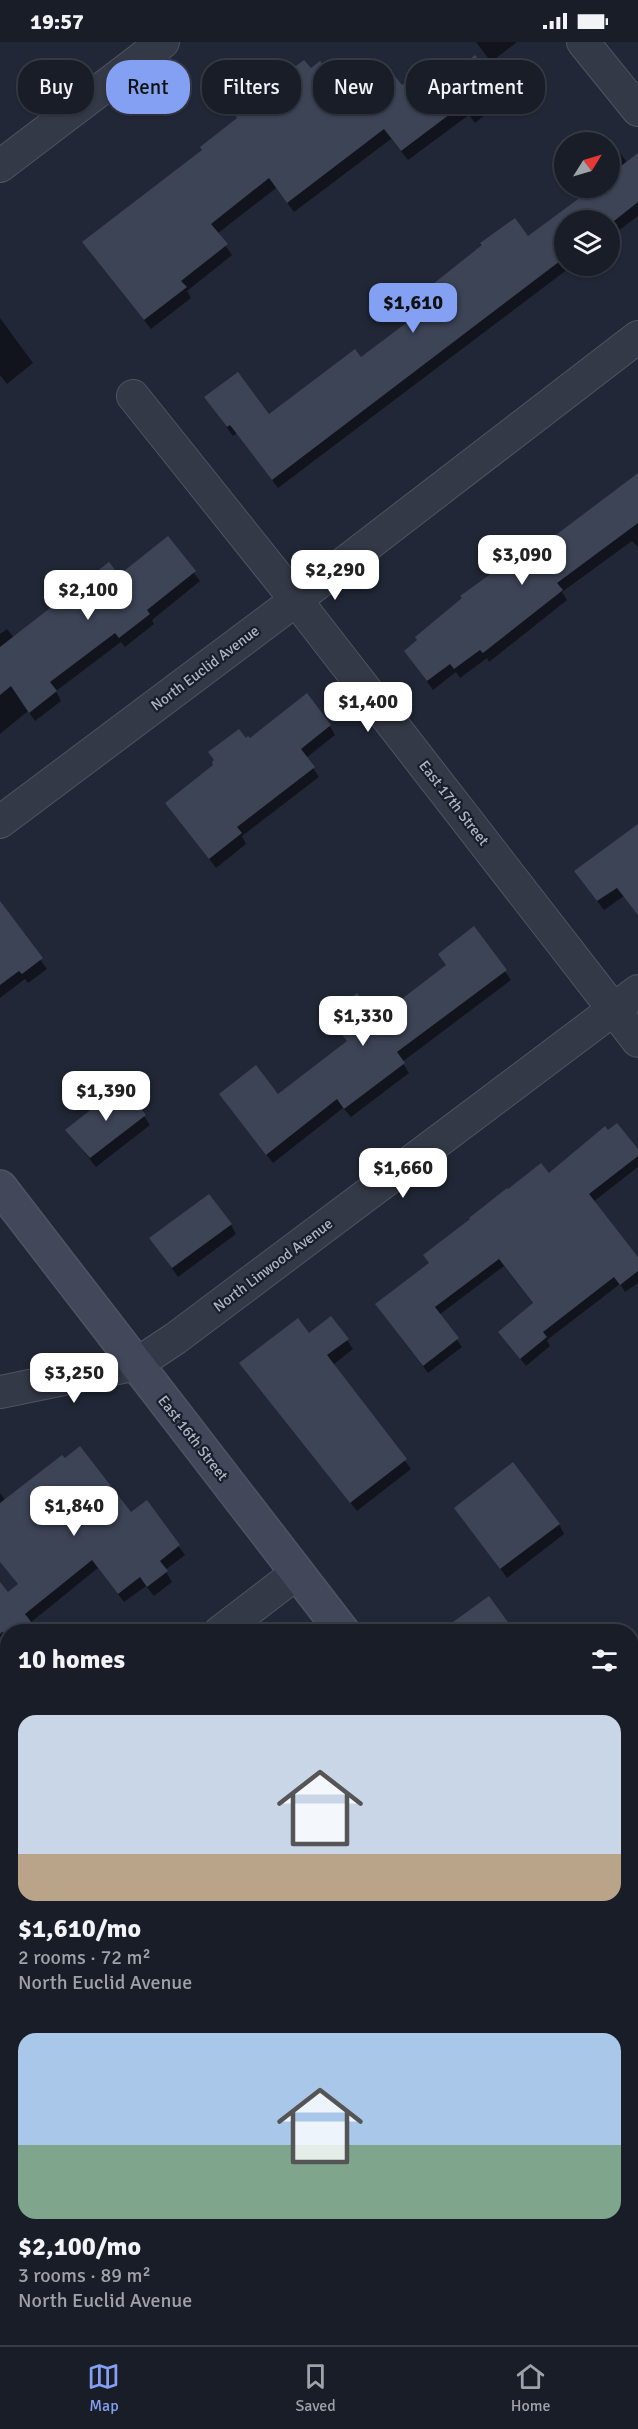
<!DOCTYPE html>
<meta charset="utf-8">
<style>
:root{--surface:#191d28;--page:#262a34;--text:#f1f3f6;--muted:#9fa2a8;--line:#373b45;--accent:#83a0f3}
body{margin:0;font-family:Signika,sans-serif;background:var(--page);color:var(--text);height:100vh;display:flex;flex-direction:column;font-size:22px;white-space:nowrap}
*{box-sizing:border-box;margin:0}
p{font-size:20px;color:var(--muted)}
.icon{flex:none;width:33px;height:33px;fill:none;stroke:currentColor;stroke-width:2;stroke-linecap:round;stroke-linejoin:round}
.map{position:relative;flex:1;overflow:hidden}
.details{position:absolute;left:0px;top:1582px;width:639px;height:722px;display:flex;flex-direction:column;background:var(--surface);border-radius:24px 24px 0 0;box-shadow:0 2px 4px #0004,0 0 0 2px var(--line)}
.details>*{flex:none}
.guide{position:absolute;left:18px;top:18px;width:603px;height:54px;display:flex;gap:12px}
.needle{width:39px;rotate:53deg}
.fabs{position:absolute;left:554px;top:90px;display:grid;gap:12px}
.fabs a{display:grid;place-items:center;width:66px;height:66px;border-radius:50%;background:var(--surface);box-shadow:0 2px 4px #0004,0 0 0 2px var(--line);font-size:30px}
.price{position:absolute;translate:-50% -51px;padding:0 14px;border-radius:12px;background:#fff;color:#222;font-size:20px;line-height:39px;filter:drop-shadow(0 2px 3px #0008)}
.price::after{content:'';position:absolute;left:50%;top:36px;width:18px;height:14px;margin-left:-9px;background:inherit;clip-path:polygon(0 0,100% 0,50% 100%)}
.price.selected{background:var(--accent);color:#111}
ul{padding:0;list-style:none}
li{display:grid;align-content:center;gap:12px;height:318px;padding:0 18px}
li span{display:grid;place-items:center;height:186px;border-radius:18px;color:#555}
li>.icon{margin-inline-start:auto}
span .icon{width:108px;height:108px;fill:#fffc;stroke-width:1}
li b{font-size:26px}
h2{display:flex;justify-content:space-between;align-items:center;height:72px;padding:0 18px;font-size:26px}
.pill{padding:0 21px;border-radius:24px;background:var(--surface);box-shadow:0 2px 4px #0004,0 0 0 2px var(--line);font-size:21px;line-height:54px}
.pill.selected{background:var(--accent);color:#111}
.status{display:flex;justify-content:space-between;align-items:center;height:42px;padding:0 30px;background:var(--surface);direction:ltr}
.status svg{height:16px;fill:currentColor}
.tab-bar{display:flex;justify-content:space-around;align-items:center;height:84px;border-top:2px solid var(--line);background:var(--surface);font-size:16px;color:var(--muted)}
.tab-bar a{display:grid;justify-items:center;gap:3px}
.tab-bar .selected{color:var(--accent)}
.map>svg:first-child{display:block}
.shadow{fill:#0007}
.building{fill:#3d4456}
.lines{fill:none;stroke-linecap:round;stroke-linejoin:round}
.street-casing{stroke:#4e5461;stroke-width:34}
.secondary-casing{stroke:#4e5461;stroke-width:36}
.street{stroke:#343947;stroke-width:32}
.secondary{stroke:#42485a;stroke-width:33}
.labels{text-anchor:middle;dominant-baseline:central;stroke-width:4.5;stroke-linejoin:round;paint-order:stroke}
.street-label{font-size:15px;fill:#aeb4c3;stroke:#191e2b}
</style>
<div class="status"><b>19:57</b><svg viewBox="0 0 49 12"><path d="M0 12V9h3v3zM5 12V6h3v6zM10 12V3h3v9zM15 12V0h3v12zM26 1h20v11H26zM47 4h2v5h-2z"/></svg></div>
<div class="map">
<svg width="638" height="2303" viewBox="0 0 638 2303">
<rect width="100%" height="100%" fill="#212736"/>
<!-- shadow -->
<g class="shadow">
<polygon points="476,0 517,0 491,20"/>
<polygon points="499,47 505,57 475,81 469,73 408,118 391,97 294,170 276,146 217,192 232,213 187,249 191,256 151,287 90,210 354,66 417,60"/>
<polygon points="609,96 638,135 638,174 609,196 609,178 564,178 564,224 572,224 278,446 237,391 233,394 212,365 268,374 360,317 595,146 609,146 609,100 604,100"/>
<polygon points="574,224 598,224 583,235"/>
<polygon points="0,276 33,321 7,342 0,333"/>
<polygon points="638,433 638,505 632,499 562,550 567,558 489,620 487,616 460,636 456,630 433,648 406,610"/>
<polygon points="168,497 200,539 152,578 154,582 125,605 121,600 56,649 61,659 35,679 28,669 0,692 0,592 7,587 14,596 119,535"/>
<polygon points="330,684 335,693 306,716 319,735 242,794 246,802 216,826 167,761 245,698"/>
<polygon points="638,784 638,854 624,854 604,868 581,838"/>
<polygon points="12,878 47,927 28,941 25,937 0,956 0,886"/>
<polygon points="474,887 511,938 402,1020 409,1031 351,1075 343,1066 273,1121 226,1061 278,1054 348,1000 335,983 377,979 447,924"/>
<polygon points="144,1074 150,1083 96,1125 67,1088"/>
<polygon points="638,1110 638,1125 593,1160 637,1215 638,1214 638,1241 625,1250 620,1242 547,1298 550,1304 526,1324 505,1298 534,1263 504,1224 439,1273 462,1305 428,1331 382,1271 549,1133"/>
<polygon points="231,1183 236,1192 178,1235 151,1197"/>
<polygon points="309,1293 347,1298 353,1307 333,1323 411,1427 357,1469 241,1321"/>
<polygon points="0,1451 6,1459 131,1472 146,1460 185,1513 165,1528 172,1540 154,1554 146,1544 124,1560 98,1526 30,1581 37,1590 8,1590 8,1660 0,1666 0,1558 19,1543 11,1532 0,1487"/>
<polygon points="456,1466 559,1482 564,1492 507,1536"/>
<polygon points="541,1584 545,1590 533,1590"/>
<polygon points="638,1821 638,1874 632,1865 632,1826"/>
<polygon points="8,1876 8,1978 0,1984 0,1882"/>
<polygon points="632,2137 638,2146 638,2230 632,2222"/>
<polygon points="8,2161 8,2256 0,2262 0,2167"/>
<polygon points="229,2296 384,2296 385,2297 377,2303 221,2303"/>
</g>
<!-- building -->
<g class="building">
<polygon points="475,13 501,46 468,71 462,63 401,109 384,87 287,161 269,136 211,182 228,202 181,239 187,245 144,278 82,200 202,108 200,105 237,76 234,71 304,18 311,26 320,19 354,64 394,33 402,43 405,41 417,58"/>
<polygon points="638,111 638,160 609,183 609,178 564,178 564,216 272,438 230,383 227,385 204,355 238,330 269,372 355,307 361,315 442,254 433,242 482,203 480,201 515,176 528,194 593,146 609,146 609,133"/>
<polygon points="638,431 638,481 557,541 563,548 483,611 480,608 454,627 450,622 427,639 404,609 417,598 415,595 462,556 460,554 499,526 496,523 517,507 524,517"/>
<polygon points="168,494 196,529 147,568 150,572 119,596 115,591 50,640 57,649 29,671 11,644 0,653 0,605 109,520 119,533"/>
<polygon points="307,651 331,683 301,707 315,725 237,785 242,791 209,817 165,761 213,723 212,720 214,718 208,710 239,687 246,696 248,694 250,696"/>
<polygon points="638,782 638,873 617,846 597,859 574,829"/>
<polygon points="0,859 43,916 22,932 19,929 0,943"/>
<polygon points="474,884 507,928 397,1010 405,1021 344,1067 337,1057 266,1113 219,1052 256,1023 278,1052 347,999 327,974 357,951 377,976 446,923 438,912"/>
<polygon points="122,1043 146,1073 90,1116 65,1088"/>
<polygon points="617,1081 638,1107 638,1114 589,1152 638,1215 638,1229 620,1243 614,1235 543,1290 547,1295 520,1317 498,1290 533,1261 499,1217 435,1265 459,1296 423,1324 375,1262 429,1221 423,1213 470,1177 469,1176 507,1146 508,1147 541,1121 549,1131 605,1084 608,1088"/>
<polygon points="209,1152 232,1182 172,1226 149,1196"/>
<polygon points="331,1274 349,1297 327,1313 407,1417 350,1461 239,1321 298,1276 309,1291"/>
<polygon points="80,1404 131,1470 147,1458 180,1503 160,1519 168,1529 147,1545 140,1535 118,1552 92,1518 25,1572 39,1590 2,1590 0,1592 0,1540 8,1550 18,1542 0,1520 0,1461 62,1413 65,1416"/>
<polygon points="513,1420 560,1482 500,1527 454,1466"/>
<polygon points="489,1554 515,1590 439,1590"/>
</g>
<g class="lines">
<defs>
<g id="street">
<polyline points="583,0 638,68"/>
<polyline points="0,124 163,0"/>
<polyline points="133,354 296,558 638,999"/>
<polyline points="0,780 296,558 638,295"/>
<polyline points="0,1350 137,1322 176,1296 638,949"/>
<polyline points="220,1590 297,1531"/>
<polyline points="0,1758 8,1752"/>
<polyline points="72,2303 81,2296"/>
</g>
<g id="secondary">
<polyline points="0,1145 343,1590"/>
<polyline points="632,1965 638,1973"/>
</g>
</defs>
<!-- street casing -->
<use href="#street" class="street-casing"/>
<!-- secondary casing -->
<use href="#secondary" class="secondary-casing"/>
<!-- street -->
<use href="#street" class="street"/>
<!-- secondary -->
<use href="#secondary" class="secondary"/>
</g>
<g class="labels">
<!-- street labels -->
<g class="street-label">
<text transform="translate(205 626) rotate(-37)">North Euclid Avenue</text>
<text transform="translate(454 761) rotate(52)">East 17th Street</text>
<text transform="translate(273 1223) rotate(-37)">North Linwood Avenue</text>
<text transform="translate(193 1396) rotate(52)">East 16th Street</text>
</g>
</g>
</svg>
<div class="fabs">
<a><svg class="needle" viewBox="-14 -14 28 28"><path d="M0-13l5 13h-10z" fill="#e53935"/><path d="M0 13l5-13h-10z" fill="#9fa2a8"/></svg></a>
<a><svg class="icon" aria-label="layers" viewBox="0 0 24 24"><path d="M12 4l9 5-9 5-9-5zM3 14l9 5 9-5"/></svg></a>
</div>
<b class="price selected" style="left:413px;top:292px">$1,610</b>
<b class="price" style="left:522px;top:544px">$3,090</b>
<b class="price" style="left:335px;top:559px">$2,290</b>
<b class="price" style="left:88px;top:579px">$2,100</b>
<b class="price" style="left:368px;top:691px">$1,400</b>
<b class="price" style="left:363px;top:1005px">$1,330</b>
<b class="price" style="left:106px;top:1080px">$1,390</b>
<b class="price" style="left:403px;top:1157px">$1,660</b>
<b class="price" style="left:74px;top:1362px">$3,250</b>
<b class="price" style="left:74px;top:1495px">$1,840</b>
<div class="guide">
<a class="pill">Buy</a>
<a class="pill selected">Rent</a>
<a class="pill">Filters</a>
<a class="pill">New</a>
<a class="pill">Apartment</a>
</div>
<section class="details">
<h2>10 homes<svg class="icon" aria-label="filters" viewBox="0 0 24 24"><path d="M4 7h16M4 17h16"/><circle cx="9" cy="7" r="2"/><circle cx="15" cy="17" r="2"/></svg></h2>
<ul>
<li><span style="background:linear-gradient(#c9d6e8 75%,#b9a48a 0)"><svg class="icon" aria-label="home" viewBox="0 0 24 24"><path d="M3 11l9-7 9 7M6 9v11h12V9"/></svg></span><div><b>$1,610/mo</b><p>2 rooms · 72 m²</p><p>North Euclid Avenue</p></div></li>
<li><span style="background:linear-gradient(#a9c7e8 60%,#7fa58c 0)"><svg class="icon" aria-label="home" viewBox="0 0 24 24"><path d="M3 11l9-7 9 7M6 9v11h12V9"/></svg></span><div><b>$2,100/mo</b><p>3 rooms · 89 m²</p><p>North Euclid Avenue</p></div></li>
</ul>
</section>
</div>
<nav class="tab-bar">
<a class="selected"><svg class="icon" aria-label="map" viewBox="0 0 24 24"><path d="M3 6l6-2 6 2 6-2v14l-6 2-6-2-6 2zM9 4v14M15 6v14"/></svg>Map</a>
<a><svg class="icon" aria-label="saved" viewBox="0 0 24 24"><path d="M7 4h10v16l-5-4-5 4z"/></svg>Saved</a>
<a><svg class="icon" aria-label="home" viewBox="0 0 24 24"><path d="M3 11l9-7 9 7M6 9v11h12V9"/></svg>Home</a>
</nav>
